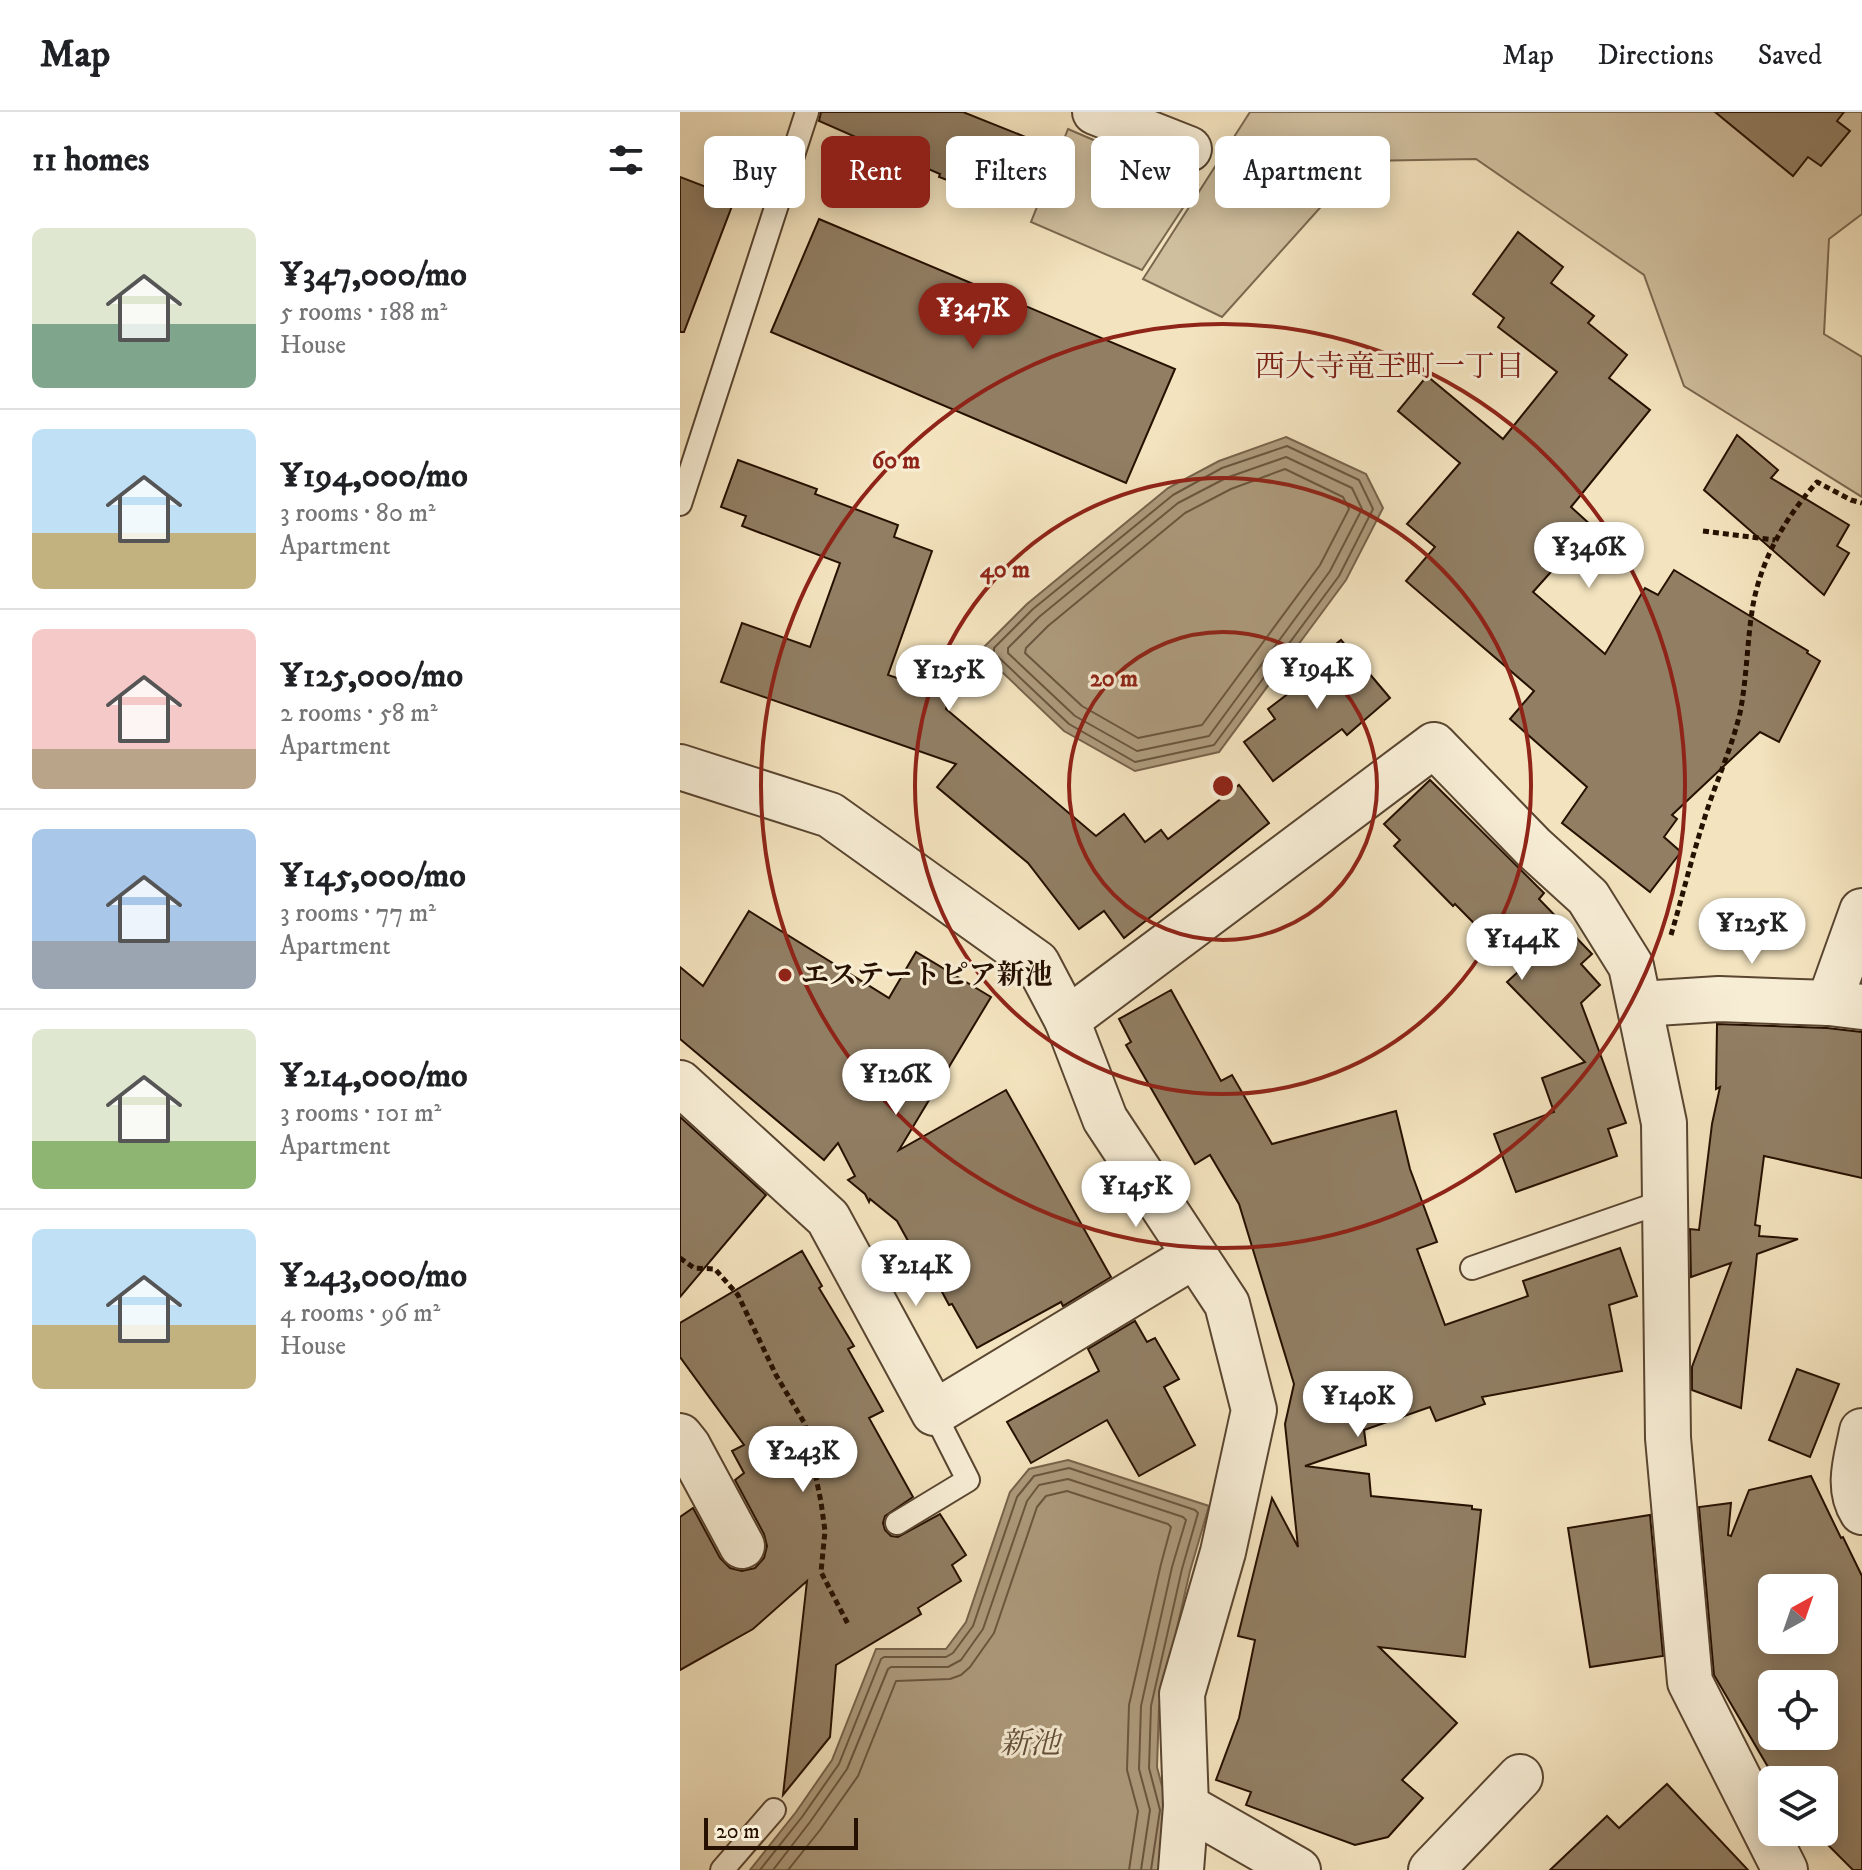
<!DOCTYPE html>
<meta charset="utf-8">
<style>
:root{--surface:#fff;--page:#f2f2f2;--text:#202124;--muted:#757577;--line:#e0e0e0;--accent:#8f2418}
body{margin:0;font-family:"IM FELL DW Pica","Noto Serif JP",serif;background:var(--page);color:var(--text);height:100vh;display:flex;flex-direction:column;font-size:30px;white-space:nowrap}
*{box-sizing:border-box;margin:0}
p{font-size:26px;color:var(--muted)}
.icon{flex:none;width:44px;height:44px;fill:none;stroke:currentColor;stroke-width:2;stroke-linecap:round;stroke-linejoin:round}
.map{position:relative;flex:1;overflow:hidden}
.drawer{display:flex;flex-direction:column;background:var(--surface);width:680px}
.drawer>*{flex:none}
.guide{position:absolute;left:24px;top:24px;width:760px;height:72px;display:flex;gap:16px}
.needle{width:52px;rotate:40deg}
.tools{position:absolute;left:1078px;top:1462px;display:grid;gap:16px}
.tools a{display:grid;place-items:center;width:80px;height:80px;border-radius:12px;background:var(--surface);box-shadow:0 4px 20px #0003;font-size:40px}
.scale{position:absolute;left:24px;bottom:20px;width:154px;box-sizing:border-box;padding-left:8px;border:4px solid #261000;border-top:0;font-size:22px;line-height:28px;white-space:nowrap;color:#261000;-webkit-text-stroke:6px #f7edd5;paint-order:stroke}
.price{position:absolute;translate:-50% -68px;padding:0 18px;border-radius:28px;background:#fff;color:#222;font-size:26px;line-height:52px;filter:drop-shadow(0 2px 4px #0008)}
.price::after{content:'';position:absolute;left:50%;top:48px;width:24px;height:18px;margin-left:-12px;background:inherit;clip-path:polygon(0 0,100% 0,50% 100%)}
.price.on{background:var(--accent);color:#fff}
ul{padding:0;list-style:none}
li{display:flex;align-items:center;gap:24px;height:200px;padding:0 32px}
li+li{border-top:2px solid var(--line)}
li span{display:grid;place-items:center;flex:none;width:224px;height:160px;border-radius:12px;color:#555}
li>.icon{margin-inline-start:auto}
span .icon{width:96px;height:96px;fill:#fffc;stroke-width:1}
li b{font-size:34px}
h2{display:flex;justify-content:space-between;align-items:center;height:96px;padding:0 32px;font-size:34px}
.chip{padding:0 28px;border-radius:12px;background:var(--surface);box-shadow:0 4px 20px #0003;font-size:28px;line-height:72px}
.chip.on{background:var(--accent);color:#fff}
header{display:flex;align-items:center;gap:48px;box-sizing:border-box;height:112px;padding:0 40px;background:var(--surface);border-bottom:2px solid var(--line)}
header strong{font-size:38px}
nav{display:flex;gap:44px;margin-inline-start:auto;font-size:28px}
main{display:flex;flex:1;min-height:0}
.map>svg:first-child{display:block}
.green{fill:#d0bf9e;stroke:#7b684f;stroke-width:2}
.water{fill:#ad9b7d;stroke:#77634b;stroke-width:2}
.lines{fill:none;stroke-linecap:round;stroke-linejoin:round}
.shore{stroke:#6a563e;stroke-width:2}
.building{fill:#917e63;stroke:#261000;stroke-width:2;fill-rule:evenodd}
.lane-casing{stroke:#594530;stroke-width:26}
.street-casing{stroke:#594530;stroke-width:48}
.path{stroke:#261000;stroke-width:5;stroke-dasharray:6 4;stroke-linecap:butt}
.lane{stroke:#f7edd5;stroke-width:22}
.street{stroke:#f7edd5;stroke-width:44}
.ring{fill:none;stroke:#8f2418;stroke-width:4}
.poi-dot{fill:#8f2418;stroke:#f7edd5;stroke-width:3}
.labels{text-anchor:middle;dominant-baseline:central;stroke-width:6;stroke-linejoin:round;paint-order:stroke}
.poi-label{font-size:28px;font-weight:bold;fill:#261000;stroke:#f7edd5;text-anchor:start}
.neighbourhood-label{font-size:30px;fill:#7a1f14;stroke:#f7edd5}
.water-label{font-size:30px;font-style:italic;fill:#634f38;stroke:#f7edd5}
.centre{fill:#8f2418;stroke:#f7edd5;stroke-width:4}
.ring-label{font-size:24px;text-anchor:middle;font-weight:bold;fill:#8f2418;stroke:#f7edd5;stroke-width:6;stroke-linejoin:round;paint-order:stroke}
</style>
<header>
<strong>Map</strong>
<nav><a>Map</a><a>Directions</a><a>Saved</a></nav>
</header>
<main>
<section class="drawer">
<h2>11 homes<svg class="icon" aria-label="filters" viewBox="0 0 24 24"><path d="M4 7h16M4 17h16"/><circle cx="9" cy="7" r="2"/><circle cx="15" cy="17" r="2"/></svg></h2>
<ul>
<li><span style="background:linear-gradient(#dfe7d0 60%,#7fa58c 0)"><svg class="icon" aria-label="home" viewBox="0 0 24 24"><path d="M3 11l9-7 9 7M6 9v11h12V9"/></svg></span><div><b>¥347,000/mo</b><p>5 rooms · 188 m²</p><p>House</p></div></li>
<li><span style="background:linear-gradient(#bfe0f5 65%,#c2b280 0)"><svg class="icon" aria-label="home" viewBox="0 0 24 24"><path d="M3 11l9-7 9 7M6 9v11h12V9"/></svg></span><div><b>¥194,000/mo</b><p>3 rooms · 80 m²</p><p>Apartment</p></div></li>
<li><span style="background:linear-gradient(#f6c9c9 75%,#b9a48a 0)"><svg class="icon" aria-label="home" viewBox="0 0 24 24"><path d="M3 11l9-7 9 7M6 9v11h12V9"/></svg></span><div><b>¥125,000/mo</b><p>2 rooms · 58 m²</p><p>Apartment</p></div></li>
<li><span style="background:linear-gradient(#a9c7e8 70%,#9aa5b1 0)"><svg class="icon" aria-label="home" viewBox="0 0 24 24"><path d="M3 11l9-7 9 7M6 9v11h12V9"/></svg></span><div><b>¥145,000/mo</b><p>3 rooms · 77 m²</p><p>Apartment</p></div></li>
<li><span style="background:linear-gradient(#dfe7d0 70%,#8fb573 0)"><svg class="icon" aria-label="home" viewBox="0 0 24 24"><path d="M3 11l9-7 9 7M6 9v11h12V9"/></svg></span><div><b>¥214,000/mo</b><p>3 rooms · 101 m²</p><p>Apartment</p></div></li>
<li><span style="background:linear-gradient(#bfe0f5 60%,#c2b280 0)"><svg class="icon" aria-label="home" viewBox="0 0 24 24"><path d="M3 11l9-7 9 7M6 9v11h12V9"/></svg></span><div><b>¥243,000/mo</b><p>4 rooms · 96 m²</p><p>House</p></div></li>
</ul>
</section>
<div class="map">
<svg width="1182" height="1758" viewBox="0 0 1182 1758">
<rect width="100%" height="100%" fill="#f3e3be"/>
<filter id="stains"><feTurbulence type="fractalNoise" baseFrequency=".0025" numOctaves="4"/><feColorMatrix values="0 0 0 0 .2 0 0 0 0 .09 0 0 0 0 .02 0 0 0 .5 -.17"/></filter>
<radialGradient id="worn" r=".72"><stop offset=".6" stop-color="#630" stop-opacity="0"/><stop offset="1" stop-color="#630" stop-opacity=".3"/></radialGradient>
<!-- green -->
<g class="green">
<polygon points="570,0 1182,0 1182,102 1149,127 1144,222 1182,245 1182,385 1004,274 964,163 796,47 682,49 542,205 463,167"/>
<polygon points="388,17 518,73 462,158 351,110"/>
</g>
<!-- water -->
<g class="water">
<polygon points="606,325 686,362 703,396 666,468 539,640 455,659 384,619 300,539 347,492 488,376 539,349"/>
<polygon points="388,1348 529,1394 510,1459 479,1595 477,1655 488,1697 479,1758 70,1758 116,1700 152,1648 196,1537 266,1537 286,1510 330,1380 349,1357"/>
</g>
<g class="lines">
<!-- shore -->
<g class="shore">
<polygon points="607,334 679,368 693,397 659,464 534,633 455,650 389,612 314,541 314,536 353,497 493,383 542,356"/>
<polygon points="606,345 672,376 682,397 650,459 529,624 457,639 395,604 328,541 328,536 359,505 498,391 546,366"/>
<polygon points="605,357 663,385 669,397 640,453 522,613 458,626 402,594 345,541 346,536 368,514 505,401 551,377"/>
<polyline points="80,1758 122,1705 159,1652 201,1547 204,1545 266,1545 273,1541 293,1514 337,1385 354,1364 389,1356 515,1398 518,1401 502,1457 471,1594 469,1656 480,1698 471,1758"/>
<polyline points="93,1758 130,1710 167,1657 208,1557 211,1555 268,1555 281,1548 303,1517 347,1389 359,1373 388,1367 503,1405 506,1408 492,1455 461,1594 459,1657 470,1698 461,1758"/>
<polyline points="108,1758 140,1718 178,1664 216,1569 270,1567 281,1563 290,1555 314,1521 357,1395 366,1384 387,1379 488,1412 491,1415 481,1452 449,1593 447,1658 458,1699 449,1758"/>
</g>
</g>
<!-- building -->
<g class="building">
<polygon points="141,0 283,0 348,26 344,38 353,42 333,93 259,65 260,62 139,9"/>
<polygon points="1035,0 1164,0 1157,9 1170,19 1141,54 1128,45 1113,64"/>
<polygon points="0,65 55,86 4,220 0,220"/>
<polygon points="139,107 495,257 446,371 91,220"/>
<polygon points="838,120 883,155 871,171 914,204 908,211 947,243 929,266 970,298 891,395 912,414 853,480 925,542 965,476 978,483 994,458 1128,539 1127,541 1140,549 1099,630 1080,620 992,703 997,707 984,725 1001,740 970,780 882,711 907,675 830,607 854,579 726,469 755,435 727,412 780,351 718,299 747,264 823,327 877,260 818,215 824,206 793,182"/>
<polygon points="1057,323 1098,358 1091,366 1169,413 1157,434 1169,441 1144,483 1024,378"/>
<polygon points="58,348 137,377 135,382 218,413 214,425 252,439 208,563 270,584 266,597 416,724 444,702 465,730 481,718 488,727 559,673 589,711 444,826 424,799 399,817 348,751 257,675 276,652 41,570 62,511 130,535 160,451 62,414 66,404 41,395"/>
<polygon points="661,528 710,586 667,623 662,617 593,669 564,630 595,607 588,597 635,561 629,554"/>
<polygon points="750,668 864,781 859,787 912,842 901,852 920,873 901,891 946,1011 928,1017 937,1044 836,1080 814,1022 874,1000 862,966 905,950 827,870 840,858 775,792 773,794 714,734 720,728 704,712"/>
<polygon points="69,799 209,886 236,840 311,885 219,1038 326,978 431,1165 383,1194 381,1190 297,1236 272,1192 269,1193 237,1133 232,1136 217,1109 190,1087 189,1090 185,1082 168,1068 175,1064 158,1031 144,1048 0,927 0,855 23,874"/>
<polygon points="491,878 541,969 552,963 592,1032 716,999 730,1057 757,1130 737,1137 765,1213 848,1184 843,1169 940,1136 957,1184 929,1193 942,1259 802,1285 805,1292 756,1309 750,1295 684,1318 686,1333 625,1354 689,1362 691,1384 792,1394 792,1397 801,1398 785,1545 699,1535 777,1611 722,1668 743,1686 708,1725 675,1733 566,1693 571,1680 536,1668 559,1606 575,1528 558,1524 592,1386 618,1435 605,1312 614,1272 559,1092 530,1043 515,1052 446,933 451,930 439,907"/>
<polygon points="1037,912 1147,916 1182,920 1182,1066 1084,1044 1075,1113 1080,1114 1079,1124 1118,1127 1077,1142 1061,1296 1012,1278 1012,1255 1051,1151 1011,1165 1010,1117 1019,1118 1032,1012 1040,975 1036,977"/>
<polygon points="0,1005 86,1083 0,1185"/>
<polygon points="122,1139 142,1174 139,1176 174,1234 168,1237 203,1299 189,1306 233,1385 205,1404 203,1411 205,1418 211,1424 218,1425 260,1402 286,1443 272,1453 281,1469 238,1496 241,1502 156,1553 150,1625 103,1683 127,1469 73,1517 0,1558 0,1405 13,1396 40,1446 50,1456 62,1459 75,1456 84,1446 87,1434 84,1422 55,1368 64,1361 52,1339 64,1333 0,1245 0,1211"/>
<polygon points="455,1209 467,1230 475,1226 499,1267 484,1275 515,1333 459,1364 427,1308 351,1351 327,1310 419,1259 408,1237"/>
<polygon points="1117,1257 1159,1272 1130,1345 1089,1328"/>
<path d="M1131,1364L1161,1426L1163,1425L1182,1464V1758H1173L1135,1720H1144V1668H1092V1677L1083,1658L1088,1655L1034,1563L1019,1395L1051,1391L1048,1423L1051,1424L1069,1378ZM1092,1476H1144V1528H1092ZM1092,1572H1144V1624H1092Z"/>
<polygon points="970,1403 983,1544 910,1555 888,1416"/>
<polygon points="987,1672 1068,1758 870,1758 927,1704 939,1716"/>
</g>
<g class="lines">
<defs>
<g id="lane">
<polyline points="0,392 127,0"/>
<polyline points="792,1156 985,1089"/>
<polyline points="217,1411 288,1368 254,1301"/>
<polyline points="42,1758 94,1698"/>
</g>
<g id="street">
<polyline points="415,0 509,37"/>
<polyline points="0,655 150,703 357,851 387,908 425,1007 547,1192 574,1298 543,1440 502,1582 506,1694 501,1758"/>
<polyline points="1149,891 1182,799"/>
<polyline points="960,892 1039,887 1149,891 1182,895"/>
<polyline points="387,908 754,633 853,735 908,785 951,854 984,1011 988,1326 1010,1570 1105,1758"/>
<polyline points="0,971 148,1106 254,1301 514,1144"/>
<path d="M1182,1319C1177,1346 1166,1375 1182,1400"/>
<polyline points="0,1324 8,1334 62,1434"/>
<polyline points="506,1694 618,1758"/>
<polyline points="751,1758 840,1665"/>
</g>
</defs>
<!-- lane casing -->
<use href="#lane" class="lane-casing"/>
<!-- street casing -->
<use href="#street" class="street-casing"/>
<!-- path -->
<g class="path">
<polyline points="1023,419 1095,428"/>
<path d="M991,823C1002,786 1011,748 1023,711C1034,674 1051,639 1060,601C1067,566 1067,528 1073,493C1082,445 1106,405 1137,370L1171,388L1182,391"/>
<polyline points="0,1146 14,1156 35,1157 58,1183 96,1263 125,1312 141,1390 145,1419 141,1460 169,1514"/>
</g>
<!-- lane -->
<use href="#lane" class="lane"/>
<!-- street -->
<use href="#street" class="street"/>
</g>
<!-- distance rings -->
<g class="ring">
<circle cx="543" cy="674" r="154"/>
<circle cx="543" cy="674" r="308"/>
<circle cx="543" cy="674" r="462"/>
</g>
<!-- markers -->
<circle class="poi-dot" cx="105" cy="863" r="8"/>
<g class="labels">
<!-- poi labels -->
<g class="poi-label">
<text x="121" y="863">エステートピア新池</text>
</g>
<!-- neighbourhood labels -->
<g class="neighbourhood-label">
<text x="710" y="255">西大寺竜王町一丁目</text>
</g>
<!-- water labels -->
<g class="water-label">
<text x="350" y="1632">新池</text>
</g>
</g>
<circle cx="543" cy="674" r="12" class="centre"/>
<g class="ring-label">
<text x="216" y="356">60 m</text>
<text x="325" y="465">40 m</text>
<text x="434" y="574">20 m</text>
</g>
<rect width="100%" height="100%" filter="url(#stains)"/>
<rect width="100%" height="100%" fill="url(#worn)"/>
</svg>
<div class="tools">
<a><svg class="needle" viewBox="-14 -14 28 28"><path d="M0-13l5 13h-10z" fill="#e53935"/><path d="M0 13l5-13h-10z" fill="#757577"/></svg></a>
<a><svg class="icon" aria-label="locate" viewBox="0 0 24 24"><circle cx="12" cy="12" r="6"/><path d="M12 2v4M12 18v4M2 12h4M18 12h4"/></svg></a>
<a><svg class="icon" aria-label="layers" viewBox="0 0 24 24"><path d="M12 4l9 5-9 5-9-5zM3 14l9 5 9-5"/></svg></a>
</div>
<div class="scale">20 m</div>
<b class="price on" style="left:293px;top:239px">¥347K</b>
<b class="price" style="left:909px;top:478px">¥346K</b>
<b class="price" style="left:637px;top:599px">¥194K</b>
<b class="price" style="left:269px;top:601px">¥125K</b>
<b class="price" style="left:1072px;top:854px">¥125K</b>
<b class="price" style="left:842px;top:870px">¥144K</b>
<b class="price" style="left:216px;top:1005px">¥126K</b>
<b class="price" style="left:456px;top:1117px">¥145K</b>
<b class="price" style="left:236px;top:1196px">¥214K</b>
<b class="price" style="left:678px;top:1327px">¥140K</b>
<b class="price" style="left:123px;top:1382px">¥243K</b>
<div class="guide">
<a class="chip">Buy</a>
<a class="chip on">Rent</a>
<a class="chip">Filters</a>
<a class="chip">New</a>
<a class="chip">Apartment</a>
</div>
</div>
</main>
